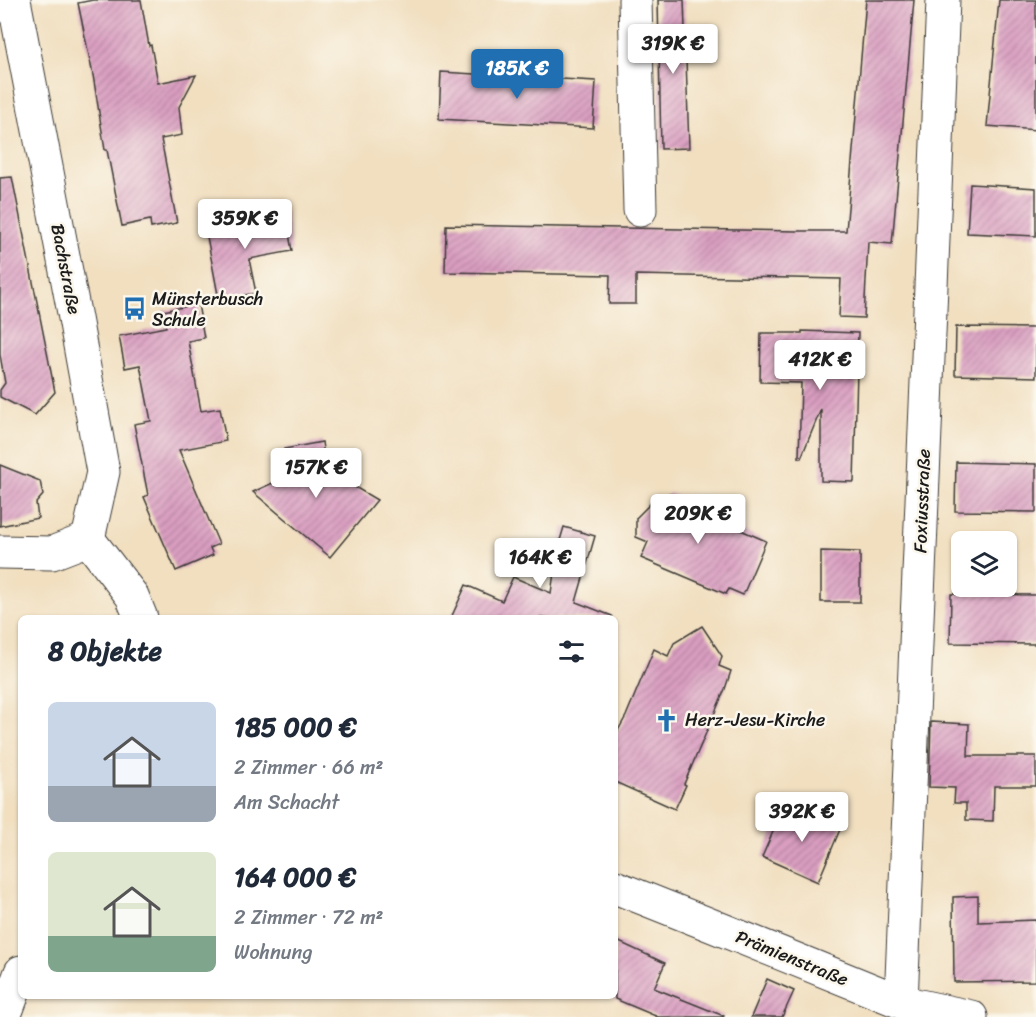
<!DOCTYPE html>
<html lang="de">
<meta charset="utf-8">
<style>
:root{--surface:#fff;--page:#f2f2f3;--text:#1f2937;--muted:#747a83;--accent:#1f6fb2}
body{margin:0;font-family:Sriracha,sans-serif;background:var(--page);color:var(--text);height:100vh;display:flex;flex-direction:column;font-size:22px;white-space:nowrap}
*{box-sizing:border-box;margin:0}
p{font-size:20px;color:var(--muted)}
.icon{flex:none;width:33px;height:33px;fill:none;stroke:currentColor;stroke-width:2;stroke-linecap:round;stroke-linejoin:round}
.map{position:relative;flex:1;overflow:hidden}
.sheet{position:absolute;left:18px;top:615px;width:600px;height:384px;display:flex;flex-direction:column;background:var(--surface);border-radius:9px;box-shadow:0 2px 4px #0004}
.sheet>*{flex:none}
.buttons{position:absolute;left:951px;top:531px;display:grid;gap:12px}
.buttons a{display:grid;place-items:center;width:66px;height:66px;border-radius:9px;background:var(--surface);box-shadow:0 2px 4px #0004;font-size:30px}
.price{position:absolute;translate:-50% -51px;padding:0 14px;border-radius:6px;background:#fff;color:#222;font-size:20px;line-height:39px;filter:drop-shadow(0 2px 3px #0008)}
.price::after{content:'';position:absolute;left:50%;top:36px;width:18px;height:14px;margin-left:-9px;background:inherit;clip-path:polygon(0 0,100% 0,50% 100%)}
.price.active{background:var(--accent);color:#fff}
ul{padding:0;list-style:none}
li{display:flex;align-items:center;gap:18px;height:150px;padding:0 30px}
li span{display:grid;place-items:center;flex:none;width:168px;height:120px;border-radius:9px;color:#555}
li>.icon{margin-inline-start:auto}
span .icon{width:72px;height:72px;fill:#fffc;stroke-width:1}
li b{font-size:26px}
h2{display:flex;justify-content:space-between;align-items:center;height:72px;padding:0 30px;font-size:26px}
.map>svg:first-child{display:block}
.building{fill:url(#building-hatch)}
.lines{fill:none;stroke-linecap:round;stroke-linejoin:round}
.minor-casing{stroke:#3c3935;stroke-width:35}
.minor{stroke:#fff;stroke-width:33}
.labels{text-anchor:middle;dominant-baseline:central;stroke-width:5;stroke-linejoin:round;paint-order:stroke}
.street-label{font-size:18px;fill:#1c1c1c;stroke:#fbf7ec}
.poi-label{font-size:18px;fill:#1c1c1c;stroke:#fbf7ec;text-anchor:start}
</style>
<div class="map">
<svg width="1036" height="1017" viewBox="0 0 1036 1017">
<defs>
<pattern id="building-hatch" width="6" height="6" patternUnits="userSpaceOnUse" patternTransform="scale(1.5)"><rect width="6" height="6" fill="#da9ec1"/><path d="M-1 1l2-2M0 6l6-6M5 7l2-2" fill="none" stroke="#b0809c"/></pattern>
</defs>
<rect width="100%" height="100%" fill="#fbf7ec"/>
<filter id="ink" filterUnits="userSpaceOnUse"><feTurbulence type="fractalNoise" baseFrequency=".0167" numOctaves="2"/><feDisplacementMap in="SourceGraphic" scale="12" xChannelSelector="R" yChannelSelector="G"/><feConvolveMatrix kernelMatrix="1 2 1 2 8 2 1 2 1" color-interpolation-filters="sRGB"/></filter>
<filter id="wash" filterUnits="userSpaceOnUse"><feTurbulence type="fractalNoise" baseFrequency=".008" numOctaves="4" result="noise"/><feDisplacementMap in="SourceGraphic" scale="24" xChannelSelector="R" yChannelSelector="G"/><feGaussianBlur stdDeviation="1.35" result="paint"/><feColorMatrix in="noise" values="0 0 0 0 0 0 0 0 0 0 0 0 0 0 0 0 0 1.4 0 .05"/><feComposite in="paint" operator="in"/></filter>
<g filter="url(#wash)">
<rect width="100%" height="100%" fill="#f1dfc0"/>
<g id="blocks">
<!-- building -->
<g class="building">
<polygon points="93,0 141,0 149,46 151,45 158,83 196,75 179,107 182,135 161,139 177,223 151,228 150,220 122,226 107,150 105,150 93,75 78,3"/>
<polygon points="658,0 684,0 689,148 661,149"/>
<polygon points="866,0 914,0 892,244 868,242 864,318 839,317 841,279 636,275 636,304 609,304 610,275 445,272 446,225 797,231 846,231"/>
<polygon points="999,0 1036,0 1036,130 987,126"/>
<polygon points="441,72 596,81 593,128 439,119"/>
<polygon points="12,177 55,392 35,415 0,397 0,390 5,383 0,355 0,178"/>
<polygon points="970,184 1036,188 1036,236 967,233"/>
<polygon points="285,210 292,251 249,259 256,293 219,300 205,226"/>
<polygon points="198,304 204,338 188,341 201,411 220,408 226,441 179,450 219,544 210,548 213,555 176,571 144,497 148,495 134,424 151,421 140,365 125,368 119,336 166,327 163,311"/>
<polygon points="956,327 1036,328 1036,377 955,375"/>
<polygon points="802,331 858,333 854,482 821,481 821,409 801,458 799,458 801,383 760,382 761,333 802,333"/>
<polygon points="322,442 326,470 377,500 330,557 253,492 288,476 284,449"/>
<polygon points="956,462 1036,464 1036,512 955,511"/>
<polygon points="0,465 40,481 43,495 36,503 38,518 0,526"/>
<polygon points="669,493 706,509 704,514 766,541 743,595 729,589 726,594 641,558 648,542 636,537 636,518 651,503 663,509"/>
<polygon points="564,527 595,536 576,602 612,616 611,618 451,618 466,585 502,601 513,577 551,593 558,547"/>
<polygon points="821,551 860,552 860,602 821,602"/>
<polygon points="951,594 1036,595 1036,644 950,643"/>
<polygon points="702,626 722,656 719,666 731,671 725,689 684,784 686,785 675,809 615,782 615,736 626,716 654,649 668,656 674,643"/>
<polygon points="931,722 969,724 968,756 1036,756 1036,786 994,786 993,821 966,820 966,803 954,803 955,788 929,787"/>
<polygon points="785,804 841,827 818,882 762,857"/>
<polygon points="978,896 978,922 1036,920 1036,981 954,982 953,897"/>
<polygon points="615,940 665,963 654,988 724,1016 723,1017 658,1017 615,999"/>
<polygon points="767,979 794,991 782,1017 751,1017"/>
</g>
</g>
</g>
<g filter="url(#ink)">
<use href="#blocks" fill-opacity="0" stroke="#3c3935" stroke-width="1.5"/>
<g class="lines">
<defs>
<g id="minor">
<polyline points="14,0 75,318 103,472 88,539"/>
<polyline points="635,0 640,210"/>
<polyline points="88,539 132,596 141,618"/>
<polyline points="0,552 52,553 88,539"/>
<polyline points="615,887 708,924 901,1002 971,1017"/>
<polyline points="901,1002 943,0"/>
<polyline points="4,1017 21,972"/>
</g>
</defs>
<!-- minor casing -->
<use href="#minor" class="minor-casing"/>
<!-- minor -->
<use href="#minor" class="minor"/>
</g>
</g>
<!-- icons -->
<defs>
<symbol id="bus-bare" viewBox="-9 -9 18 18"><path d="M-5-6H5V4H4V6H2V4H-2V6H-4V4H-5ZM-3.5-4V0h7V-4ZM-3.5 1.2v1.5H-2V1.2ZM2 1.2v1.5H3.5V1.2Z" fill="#1f6fb2" stroke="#fbf7ec" stroke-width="2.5" paint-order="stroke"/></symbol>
<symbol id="church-bare" viewBox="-9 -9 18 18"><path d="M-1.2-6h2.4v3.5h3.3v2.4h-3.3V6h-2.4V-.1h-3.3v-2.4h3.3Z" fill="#1f6fb2" stroke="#fbf7ec" stroke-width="2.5" paint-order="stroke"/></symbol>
</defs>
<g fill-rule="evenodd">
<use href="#bus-bare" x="118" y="292" width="33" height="33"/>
<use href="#church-bare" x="650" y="704" width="33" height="33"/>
</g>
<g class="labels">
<!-- street labels -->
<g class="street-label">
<text transform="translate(66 269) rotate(79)">Bachstraße</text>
<text transform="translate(922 501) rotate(-88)">Foxiusstraße</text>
<text transform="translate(792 958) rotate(22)">Prämienstraße</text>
</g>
<!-- poi labels -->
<g class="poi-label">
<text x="152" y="299">Münsterbusch<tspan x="152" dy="21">Schule</tspan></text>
<text x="685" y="720">Herz-Jesu-Kirche</text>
</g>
</g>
</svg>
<div class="buttons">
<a><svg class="icon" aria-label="layers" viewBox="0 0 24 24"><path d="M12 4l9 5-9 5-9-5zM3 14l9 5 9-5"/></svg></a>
</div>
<b class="price" style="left:673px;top:75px">319K €</b>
<b class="price active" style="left:517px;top:100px">185K €</b>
<b class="price" style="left:245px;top:250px">359K €</b>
<b class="price" style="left:820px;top:391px">412K €</b>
<b class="price" style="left:316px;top:499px">157K €</b>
<b class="price" style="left:698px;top:545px">209K €</b>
<b class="price" style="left:540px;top:589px">164K €</b>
<b class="price" style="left:802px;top:843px">392K €</b>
<section class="sheet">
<h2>8 Objekte<svg class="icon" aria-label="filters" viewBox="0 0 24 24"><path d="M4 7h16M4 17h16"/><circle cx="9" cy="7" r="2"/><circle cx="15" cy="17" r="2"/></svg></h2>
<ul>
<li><span style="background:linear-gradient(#c9d6e8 70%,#9aa5b1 0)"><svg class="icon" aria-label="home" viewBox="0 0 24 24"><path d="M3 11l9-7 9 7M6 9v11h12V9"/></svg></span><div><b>185 000 €</b><p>2 Zimmer · 66 m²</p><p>Am Schacht</p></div></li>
<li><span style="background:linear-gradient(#dfe7d0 70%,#7fa58c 0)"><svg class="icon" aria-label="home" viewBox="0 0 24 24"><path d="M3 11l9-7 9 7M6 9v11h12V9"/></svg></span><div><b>164 000 €</b><p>2 Zimmer · 72 m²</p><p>Wohnung</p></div></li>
</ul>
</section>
</div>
